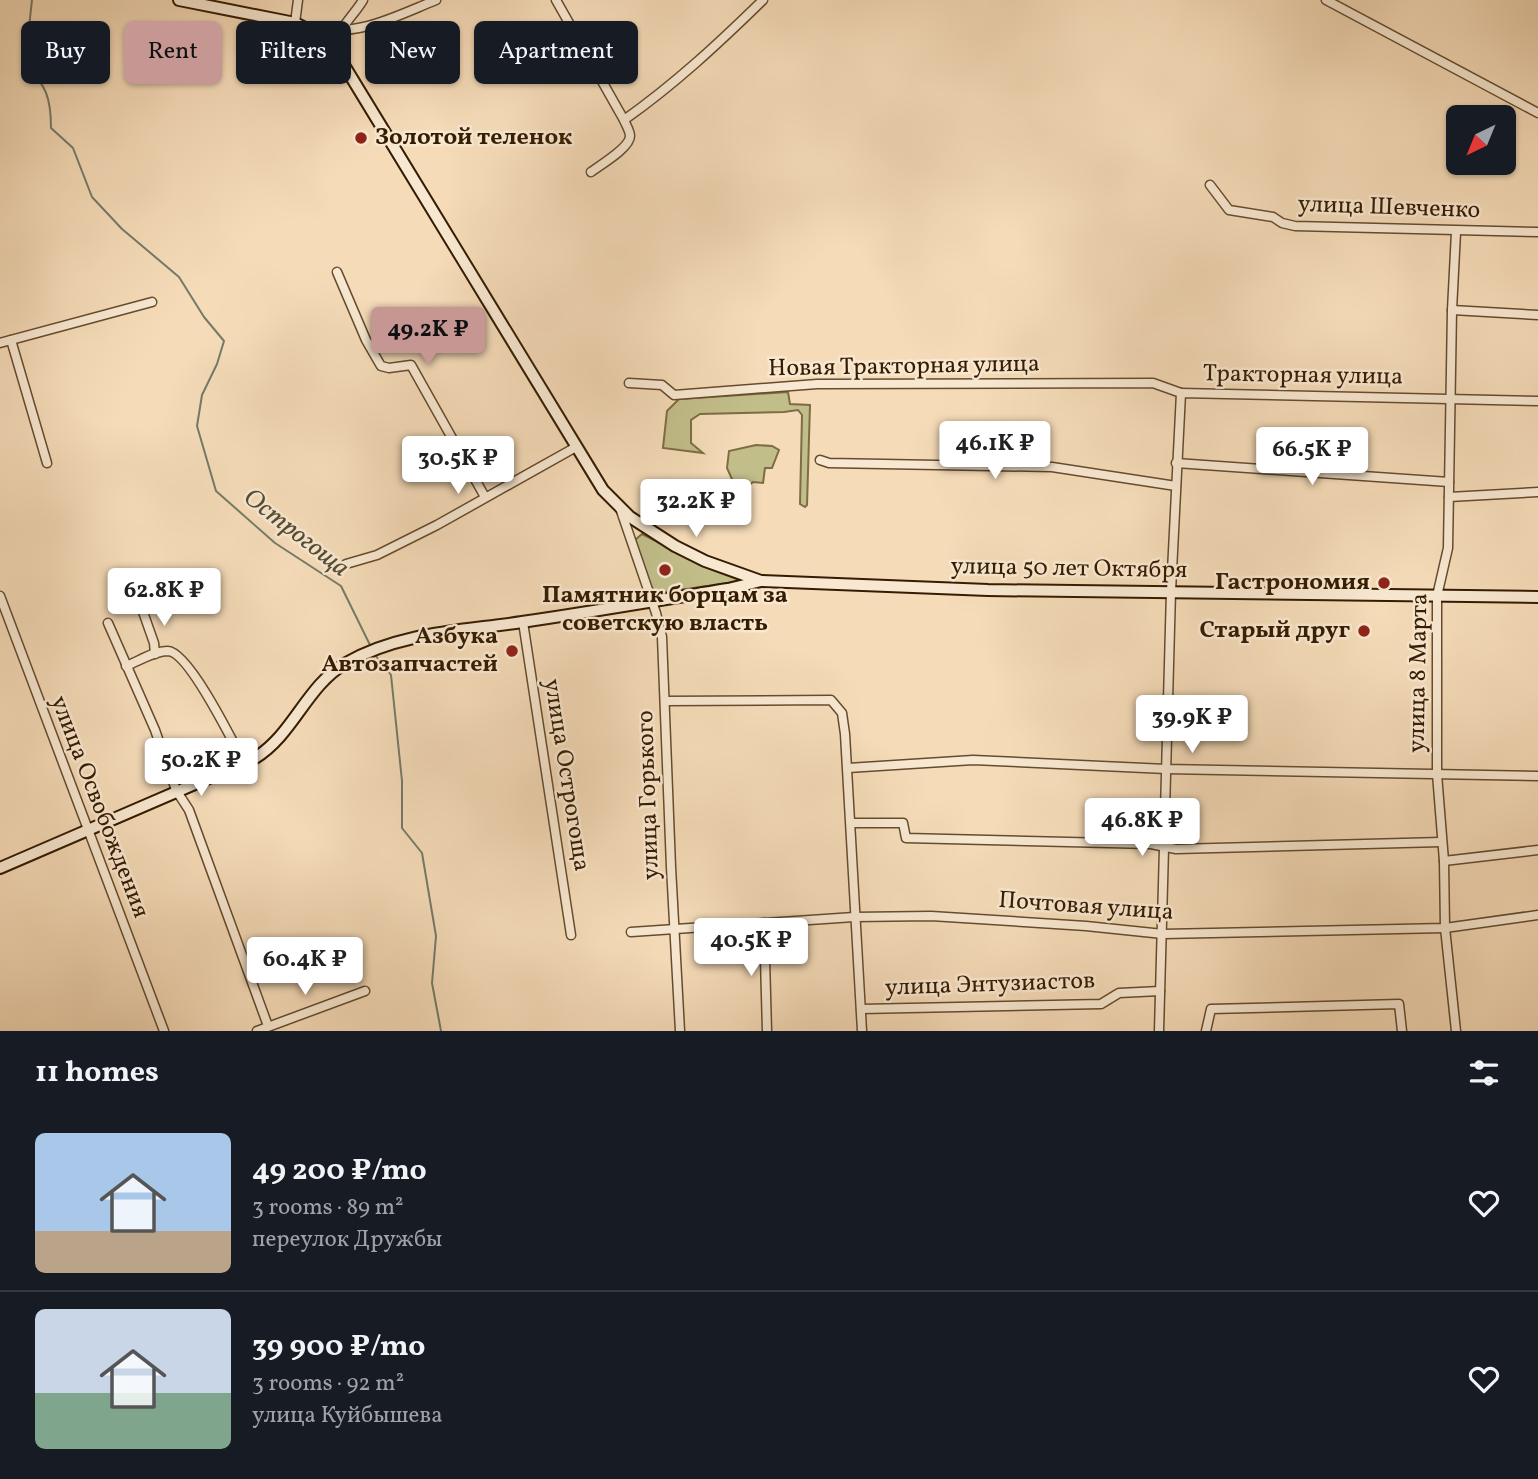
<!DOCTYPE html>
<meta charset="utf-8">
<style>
:root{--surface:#171b24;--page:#242831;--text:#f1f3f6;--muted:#9ea1a6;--line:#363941;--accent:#c59692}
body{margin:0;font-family:Vollkorn,serif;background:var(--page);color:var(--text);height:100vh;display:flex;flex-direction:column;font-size:26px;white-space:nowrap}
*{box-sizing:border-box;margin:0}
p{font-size:23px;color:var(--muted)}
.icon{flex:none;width:38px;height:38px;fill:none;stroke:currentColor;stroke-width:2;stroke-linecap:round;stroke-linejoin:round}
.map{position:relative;height:1031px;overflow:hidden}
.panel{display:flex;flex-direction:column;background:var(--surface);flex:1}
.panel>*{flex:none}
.guide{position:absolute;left:21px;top:21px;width:700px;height:63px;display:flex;gap:14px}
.needle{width:46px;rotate:223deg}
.controls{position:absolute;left:1446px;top:105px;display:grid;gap:14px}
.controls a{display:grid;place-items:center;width:70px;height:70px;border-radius:10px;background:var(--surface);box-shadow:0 2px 5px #0004;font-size:35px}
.price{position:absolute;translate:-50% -60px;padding:0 16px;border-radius:7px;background:#fff;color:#222;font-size:23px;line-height:46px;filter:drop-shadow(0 2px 4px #0008)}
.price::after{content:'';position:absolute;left:50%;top:42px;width:21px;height:16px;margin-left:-10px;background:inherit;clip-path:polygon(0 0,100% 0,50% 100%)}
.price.selected{background:var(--accent);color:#111}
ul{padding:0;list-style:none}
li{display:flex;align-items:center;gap:21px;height:175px;padding:0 35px}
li+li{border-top:2px solid var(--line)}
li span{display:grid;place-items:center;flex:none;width:196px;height:140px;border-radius:10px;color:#555}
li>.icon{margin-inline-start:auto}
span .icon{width:84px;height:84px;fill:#fffc;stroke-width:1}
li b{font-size:30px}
h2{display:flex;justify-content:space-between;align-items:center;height:84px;padding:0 35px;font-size:30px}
.chip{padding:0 24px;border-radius:10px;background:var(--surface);box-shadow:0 2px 5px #0004;font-size:24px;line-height:63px}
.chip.selected{background:var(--accent);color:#111}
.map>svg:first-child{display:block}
.green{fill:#c2be8a;stroke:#7c6d45;stroke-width:2}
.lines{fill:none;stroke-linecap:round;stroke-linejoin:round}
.stream{stroke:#737b6a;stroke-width:2}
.minor-casing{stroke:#654c2e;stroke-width:11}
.secondary-casing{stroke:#351c00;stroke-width:14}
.minor{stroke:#f8e8d1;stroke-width:8}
.secondary{stroke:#f8e8d1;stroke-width:10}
.poi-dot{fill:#8f2418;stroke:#f8e8d1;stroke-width:2.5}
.labels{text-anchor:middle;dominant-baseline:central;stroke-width:5;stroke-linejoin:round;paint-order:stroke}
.poi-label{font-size:24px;font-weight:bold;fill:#351c00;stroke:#f8e8d1;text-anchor:end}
.street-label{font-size:24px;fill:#351c00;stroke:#f8e8d1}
.water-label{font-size:26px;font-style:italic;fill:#544c35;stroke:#f8e8d1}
</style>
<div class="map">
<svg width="1538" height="1031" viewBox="0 0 1538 1031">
<rect width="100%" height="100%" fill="#f5dbb8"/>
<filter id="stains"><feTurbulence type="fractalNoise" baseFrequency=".00286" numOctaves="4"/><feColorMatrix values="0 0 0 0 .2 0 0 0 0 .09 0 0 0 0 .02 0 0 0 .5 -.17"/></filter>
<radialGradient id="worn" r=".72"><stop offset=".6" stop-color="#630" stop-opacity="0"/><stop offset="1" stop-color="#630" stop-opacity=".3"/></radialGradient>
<!-- green -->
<g class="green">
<polygon points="788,392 790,404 810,405 807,505 805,507 800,504 802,415 798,410 784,412 700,414 691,420 691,443 703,453 663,448 667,411 679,399"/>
<polygon points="756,445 772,446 779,450 772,468 765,468 763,483 753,482 747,487 736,488 727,468 729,451"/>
<polygon points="642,534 713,570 742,581 658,593 651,587 635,540"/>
</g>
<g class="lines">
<!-- stream -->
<g class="stream">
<path d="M32,0L25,63C46,86 51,97 51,128L73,148L92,197L122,229L179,277L204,317L224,341L217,364L202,395L197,426L216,491L275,543L341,586L371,647"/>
<polyline points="375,655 391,675 402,781 402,828 422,853 436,936 432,983 441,1031"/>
</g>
<defs>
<g id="minor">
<path d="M556,0L624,120C675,84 719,43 763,0"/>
<polyline points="1326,0 1538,113"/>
<polyline points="295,23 298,0"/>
<path d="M312,29C360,36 392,18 436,0"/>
<path d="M336,51C334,31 354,16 363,0"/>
<path d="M591,172C600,165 630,148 630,136C630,131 626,125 624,120"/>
<polyline points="1210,185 1229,210 1273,217 1282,223 1295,226 1538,232"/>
<polyline points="337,272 366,340 381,366 389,368 411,365 485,497"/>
<polyline points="1452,310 1538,315"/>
<polyline points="11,340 47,463"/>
<polyline points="0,343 152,302"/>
<polyline points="629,383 662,385 674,395 817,384 1153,383 1181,393"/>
<polyline points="820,460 829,463 1052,467 1176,486"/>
<polyline points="1176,463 1449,482"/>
<polyline points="1449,497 1538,492"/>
<polyline points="620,508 656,613 662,637 671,867 680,1031"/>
<polyline points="346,564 377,555 437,525 576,447"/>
<polyline points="0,596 164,1031"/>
<polyline points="142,609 154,643 155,654"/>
<polyline points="523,622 571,935"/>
<polyline points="108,623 155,730 176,790 189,810 268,1026"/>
<path d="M126,666C139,661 154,651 168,651C189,652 234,744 244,763"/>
<polyline points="665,701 831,700 842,713 845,734 862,1031"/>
<polyline points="848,768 973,760 1166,769 1538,776"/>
<polyline points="851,823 903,823 906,838 1151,844 1176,849 1441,842"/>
<polyline points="1444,861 1538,850"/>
<polyline points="764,923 767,1031"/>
<polyline points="631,932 854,917 931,916 1086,926 1163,934 1445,928 1538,915"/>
<polyline points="861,1009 1101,1004 1119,993 1160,991"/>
<polyline points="257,1031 365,991"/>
<polyline points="1159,1031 1171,591 1181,393 1538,401"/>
<polyline points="1206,1031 1211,1009 1399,1004 1402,1031"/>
<polyline points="1456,1031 1445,928 1444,861 1437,774 1437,596 1448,548 1452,310 1456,232"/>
</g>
<g id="secondary">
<polyline points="179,0 295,23 328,39 603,490 630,517 675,546 705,561 761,581 988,590 1538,597"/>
<path d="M0,868L255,758C294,734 306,686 346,663C400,632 463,631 522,622C591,612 660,600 728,589L761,581"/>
</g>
</defs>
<!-- minor casing -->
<use href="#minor" class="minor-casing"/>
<!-- secondary casing -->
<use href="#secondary" class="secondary-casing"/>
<!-- minor -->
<use href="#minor" class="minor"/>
<!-- secondary -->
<use href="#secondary" class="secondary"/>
</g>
<!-- markers -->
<g class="poi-dot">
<circle cx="361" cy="138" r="7"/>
<circle cx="665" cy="570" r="7"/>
<circle cx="1384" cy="583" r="7"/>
<circle cx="1364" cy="631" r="7"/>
<circle cx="512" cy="651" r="7"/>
</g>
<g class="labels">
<!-- poi labels -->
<g class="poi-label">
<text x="375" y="138" text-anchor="start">Золотой теленок</text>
<text x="1370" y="583">Гастрономия</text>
<text x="665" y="596" text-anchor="middle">Памятник борцам за<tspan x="665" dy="28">советскую власть</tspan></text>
<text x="1350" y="631">Старый друг</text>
<text x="498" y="637">Азбука<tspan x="498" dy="28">Автозапчастей</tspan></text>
</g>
<!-- street labels -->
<g class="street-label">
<text transform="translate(1389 208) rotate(2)">улица Шевченко</text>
<text transform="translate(904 367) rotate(-1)">Новая Тракторная улица</text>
<text transform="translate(1303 376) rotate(1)">Тракторная улица</text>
<text transform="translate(1069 569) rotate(1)">улица 50 лет Октября</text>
<text transform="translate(1419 673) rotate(-89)">улица 8 Марта</text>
<text transform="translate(566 775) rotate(81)">улица Острогоща</text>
<text transform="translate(649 795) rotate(-92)">улица Горького</text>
<text transform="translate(99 807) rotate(69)">улица Освобождения</text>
<text transform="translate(1086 907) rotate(4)">Почтовая улица</text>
<text transform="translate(990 985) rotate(-2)">улица Энтузиастов</text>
</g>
<!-- water labels -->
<g class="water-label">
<text transform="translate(296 533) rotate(38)">Острогоща</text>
</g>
</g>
<rect width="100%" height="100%" filter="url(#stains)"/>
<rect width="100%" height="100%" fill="url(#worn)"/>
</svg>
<div class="controls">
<a><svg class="needle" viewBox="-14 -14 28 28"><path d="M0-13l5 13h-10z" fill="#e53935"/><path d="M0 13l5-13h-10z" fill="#9ea1a6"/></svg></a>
</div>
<b class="price selected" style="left:428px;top:367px">49.2K ₽</b>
<b class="price" style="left:995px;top:481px">46.1K ₽</b>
<b class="price" style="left:1312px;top:487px">66.5K ₽</b>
<b class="price" style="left:458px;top:496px">30.5K ₽</b>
<b class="price" style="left:696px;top:539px">32.2K ₽</b>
<b class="price" style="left:164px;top:628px">62.8K ₽</b>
<b class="price" style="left:1192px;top:755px">39.9K ₽</b>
<b class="price" style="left:201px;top:798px">50.2K ₽</b>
<b class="price" style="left:1142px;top:858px">46.8K ₽</b>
<b class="price" style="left:751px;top:978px">40.5K ₽</b>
<b class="price" style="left:305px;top:997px">60.4K ₽</b>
<div class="guide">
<a class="chip">Buy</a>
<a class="chip selected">Rent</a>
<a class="chip">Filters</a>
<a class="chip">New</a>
<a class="chip">Apartment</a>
</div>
</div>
<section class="panel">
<h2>11 homes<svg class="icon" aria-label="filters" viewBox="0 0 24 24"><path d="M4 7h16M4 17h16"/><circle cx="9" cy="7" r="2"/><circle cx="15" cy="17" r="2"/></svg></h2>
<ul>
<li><span style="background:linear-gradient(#a9c7e8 70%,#b9a48a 0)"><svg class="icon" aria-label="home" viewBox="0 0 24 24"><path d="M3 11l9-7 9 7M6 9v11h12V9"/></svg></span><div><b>49 200 ₽/mo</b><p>3 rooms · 89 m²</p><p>переулок Дружбы</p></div><svg class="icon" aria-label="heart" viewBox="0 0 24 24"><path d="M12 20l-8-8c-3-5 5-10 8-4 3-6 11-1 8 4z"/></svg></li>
<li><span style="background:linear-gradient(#c9d6e8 60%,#7fa58c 0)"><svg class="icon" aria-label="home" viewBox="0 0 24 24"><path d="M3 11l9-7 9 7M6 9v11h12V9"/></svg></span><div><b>39 900 ₽/mo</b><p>3 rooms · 92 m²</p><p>улица Куйбышева</p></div><svg class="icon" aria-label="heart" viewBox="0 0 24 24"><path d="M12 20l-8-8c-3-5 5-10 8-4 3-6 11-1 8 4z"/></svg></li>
</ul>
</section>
